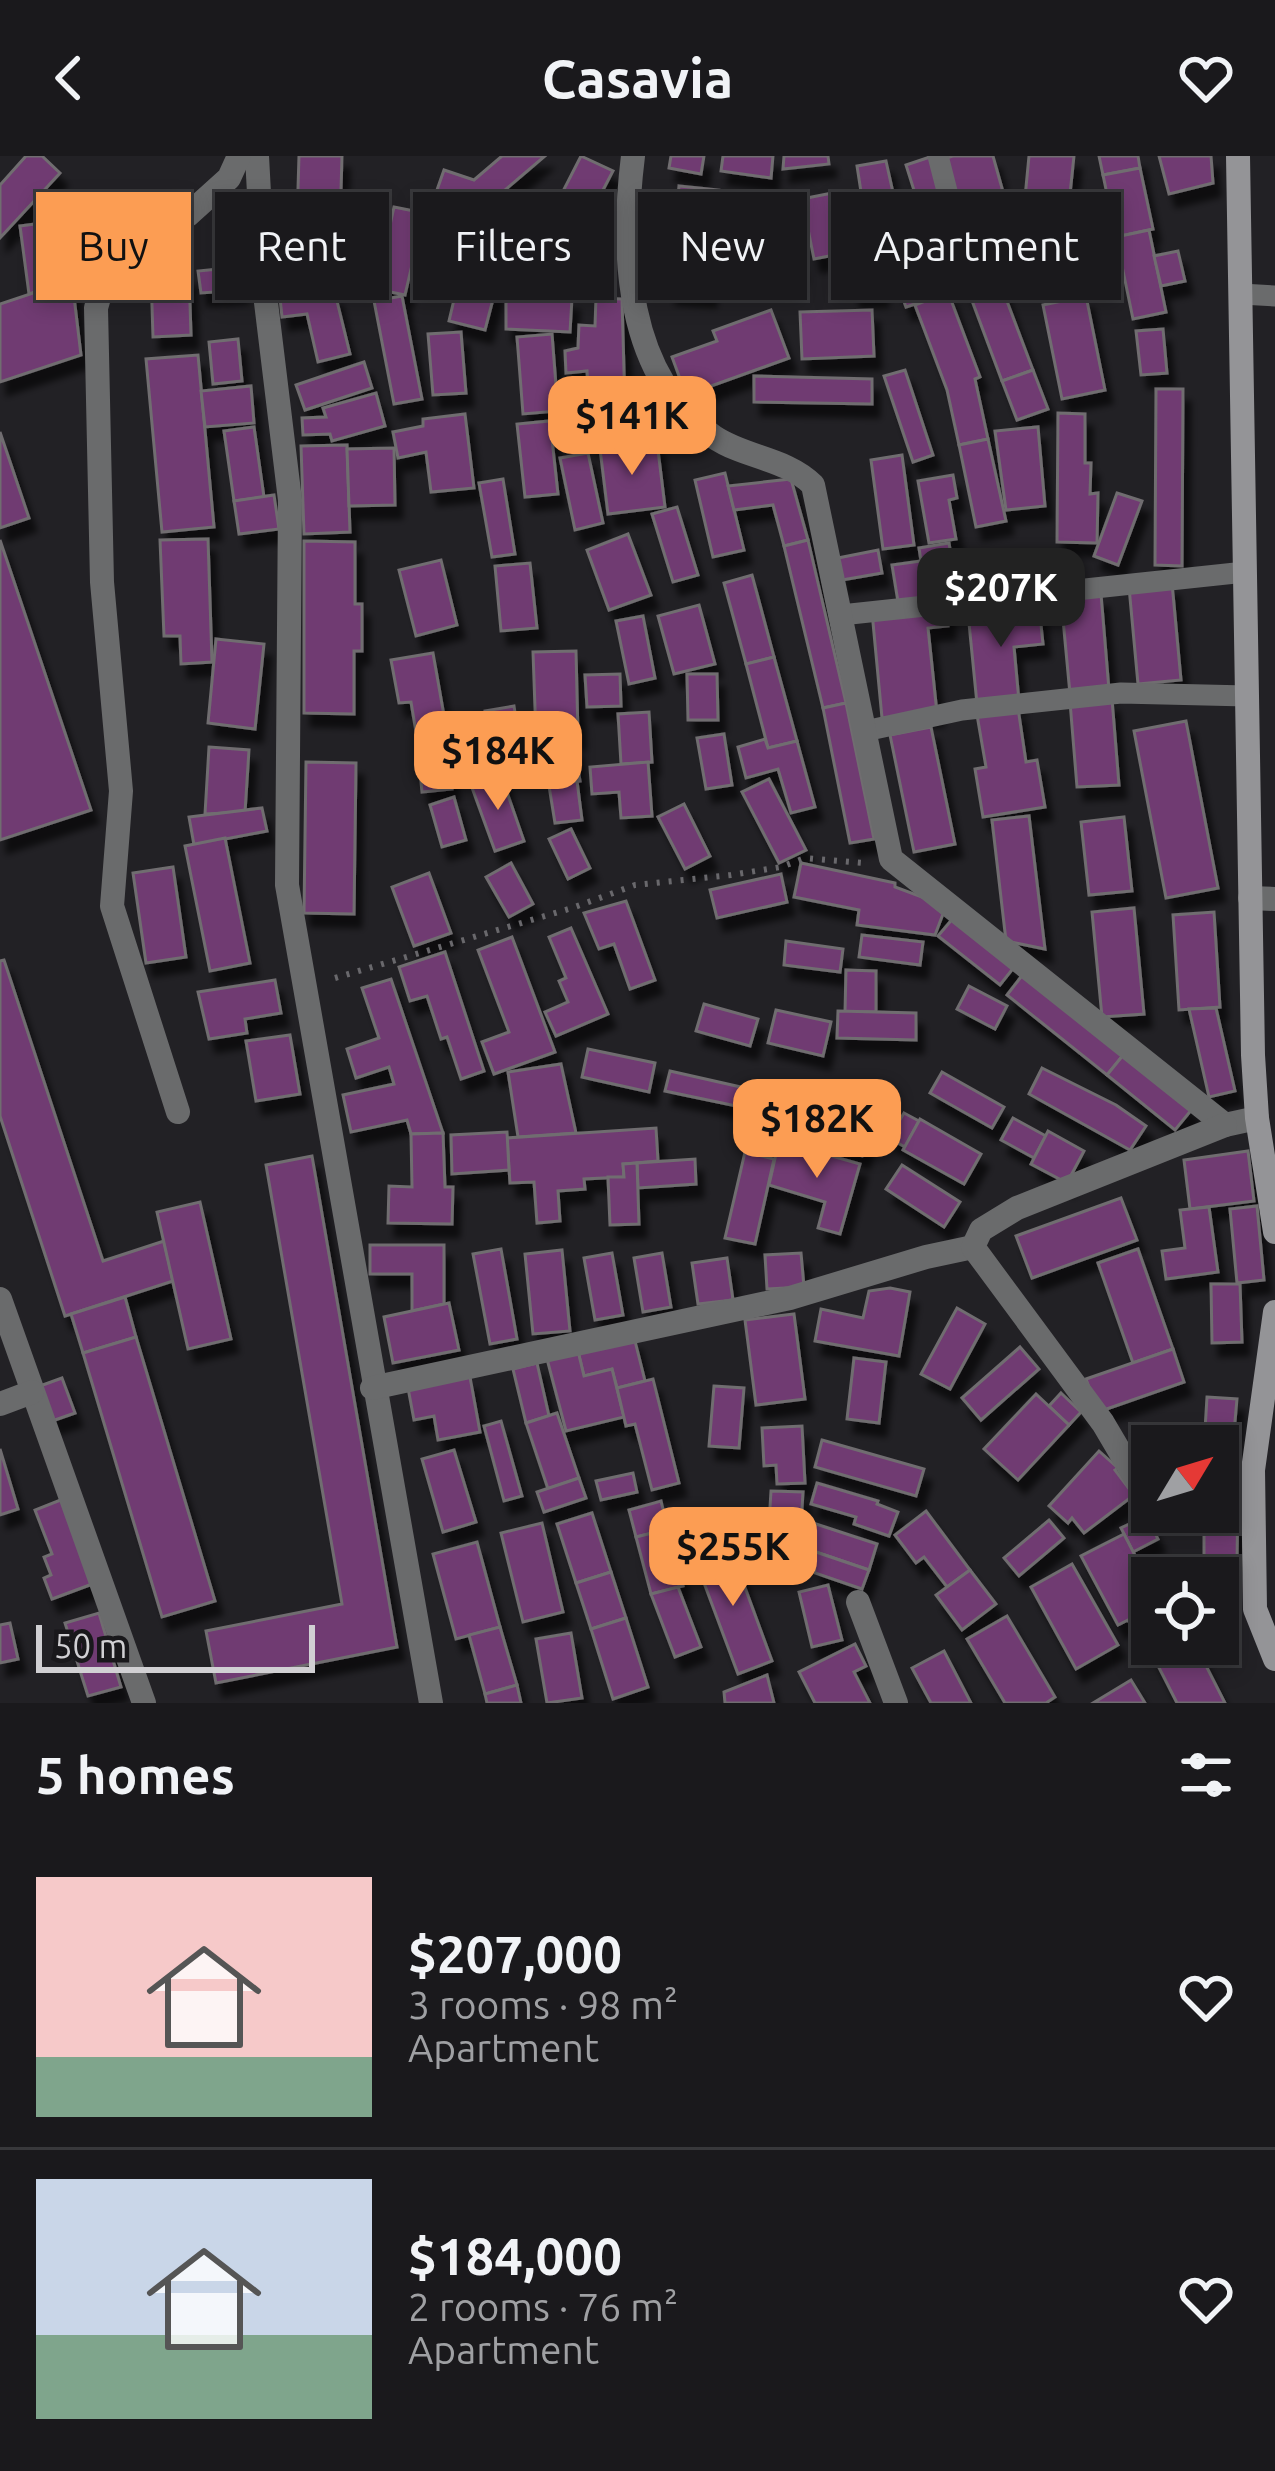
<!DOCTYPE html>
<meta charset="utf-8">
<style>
:root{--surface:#1a191c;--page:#272629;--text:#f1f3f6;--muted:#9fa0a3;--line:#38383b;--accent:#fc9d53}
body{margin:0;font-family:Ubuntu,sans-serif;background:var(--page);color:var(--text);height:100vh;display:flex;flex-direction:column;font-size:45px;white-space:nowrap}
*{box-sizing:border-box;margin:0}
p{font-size:39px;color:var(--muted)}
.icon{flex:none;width:66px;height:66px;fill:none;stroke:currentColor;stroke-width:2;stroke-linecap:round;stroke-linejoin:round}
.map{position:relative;height:1547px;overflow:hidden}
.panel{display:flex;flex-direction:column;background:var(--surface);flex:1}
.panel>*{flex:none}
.banner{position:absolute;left:36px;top:36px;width:1203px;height:108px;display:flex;gap:24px}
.needle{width:78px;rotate:52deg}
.tools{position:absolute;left:1131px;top:1269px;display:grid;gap:24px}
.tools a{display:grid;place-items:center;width:108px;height:108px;border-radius:0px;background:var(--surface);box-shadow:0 6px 18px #0003,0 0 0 3px var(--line);font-size:60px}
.scale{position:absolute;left:36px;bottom:30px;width:279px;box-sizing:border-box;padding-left:12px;border:6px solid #d1d0d3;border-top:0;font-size:33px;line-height:42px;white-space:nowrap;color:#d1d0d3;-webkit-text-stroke:9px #19181b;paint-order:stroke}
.price{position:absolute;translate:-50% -102px;padding:0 27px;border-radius:24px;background:var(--accent);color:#111;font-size:39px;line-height:78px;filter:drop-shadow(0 3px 6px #0008)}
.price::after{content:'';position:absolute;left:50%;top:72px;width:36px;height:27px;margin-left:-18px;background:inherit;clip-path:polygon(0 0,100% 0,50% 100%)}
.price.selected{background:#222;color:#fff}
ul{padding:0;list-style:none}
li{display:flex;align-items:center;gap:36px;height:300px;padding:0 36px}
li+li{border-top:3px solid var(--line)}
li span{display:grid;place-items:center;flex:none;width:336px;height:240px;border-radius:0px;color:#555}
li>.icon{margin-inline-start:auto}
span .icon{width:144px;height:144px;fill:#fffc;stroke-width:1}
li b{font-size:51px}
h2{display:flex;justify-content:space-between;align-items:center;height:144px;padding:0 36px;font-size:51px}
.chip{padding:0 42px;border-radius:0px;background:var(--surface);box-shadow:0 6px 18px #0003,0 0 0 3px var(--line);font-size:42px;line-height:108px}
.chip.selected{background:var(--accent);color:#111}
header{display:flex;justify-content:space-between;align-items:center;height:156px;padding:0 36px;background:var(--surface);font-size:54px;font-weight:700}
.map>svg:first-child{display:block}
.building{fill:#6f3b72;stroke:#706d70;stroke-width:3;filter:url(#shadow)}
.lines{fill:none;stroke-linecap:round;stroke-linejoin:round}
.path{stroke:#69686c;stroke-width:6;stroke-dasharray:3 9;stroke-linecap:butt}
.lane{stroke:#6a6b6c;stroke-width:21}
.street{stroke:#6a6b6c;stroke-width:24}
.secondary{stroke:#949497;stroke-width:24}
</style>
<header><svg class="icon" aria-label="back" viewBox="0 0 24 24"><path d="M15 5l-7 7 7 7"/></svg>Casavia<svg class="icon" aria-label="heart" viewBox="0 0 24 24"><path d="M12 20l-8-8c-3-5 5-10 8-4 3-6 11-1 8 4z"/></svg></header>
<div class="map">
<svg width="1275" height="1547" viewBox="0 0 1275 1547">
<defs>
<filter id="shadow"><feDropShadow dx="7" dy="13" stdDeviation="3" flood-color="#0009"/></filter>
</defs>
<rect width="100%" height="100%" fill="#222125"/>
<!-- building -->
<g class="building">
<polygon points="26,0 42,0 60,17 0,82 0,29"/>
<polygon points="299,0 342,0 340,67 297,65"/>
<polygon points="502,0 545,0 472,62 467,76 446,68 450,57 431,51 444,14 474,24"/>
<polygon points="581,0 613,15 591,57 560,41"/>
<polygon points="671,0 704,0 701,18 669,12"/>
<polygon points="723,0 773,0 771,22 721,15"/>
<polygon points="784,0 828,0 829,8 783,13"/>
<polygon points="953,0 993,0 1012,68 964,82 942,3"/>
<polygon points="1029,0 1074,0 1068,57 1024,52"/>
<polygon points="1099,0 1138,0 1140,12 1103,19"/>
<polygon points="1159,0 1211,0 1213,27 1169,38"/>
<polygon points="930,1 953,75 929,82 906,9"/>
<polygon points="886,5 904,86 877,91 875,83 853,86 848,58 864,55 857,10"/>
<polygon points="1140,12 1153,73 1116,81 1103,19"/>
<polygon points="679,30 719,34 709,138 669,135"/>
<polygon points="837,36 849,96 814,103 802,43"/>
<polygon points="394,51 424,57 405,139 376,133"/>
<polygon points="788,52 800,112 768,119 755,59"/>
<polygon points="554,54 586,66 562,124 531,111"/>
<polygon points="65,64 72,124 29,138 20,70"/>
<polygon points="281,70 338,72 336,127 279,125"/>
<polygon points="529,72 545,78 531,111 516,106"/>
<polygon points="471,73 509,82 485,174 449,165 457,131 426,123 431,99 463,107"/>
<polygon points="1149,74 1166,156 1133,163 1116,81"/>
<polygon points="985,87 1033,214 1002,225 955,99"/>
<polygon points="1063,90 1070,138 1043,142 1036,94"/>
<polygon points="914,94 917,102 922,101 936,141 906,151 888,102"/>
<polygon points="1178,95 1185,125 1161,130 1154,100"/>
<polygon points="877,98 881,137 854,139 849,101"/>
<polygon points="521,108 550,119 542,141 572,142 570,176 506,173 506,147"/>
<polygon points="239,111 241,134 201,137 198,115"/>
<polygon points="189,117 191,179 153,181 151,119"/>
<polygon points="72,124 81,199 0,226 0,148"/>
<polygon points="948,136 980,221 975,223 988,283 959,289 947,234 915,149"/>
<polygon points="335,137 350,198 318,206 307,158 282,161 280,142 309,138 310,144"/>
<polygon points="402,140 422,243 394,248 374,145"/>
<polygon points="1086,140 1105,234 1062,243 1043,149"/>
<polygon points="596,142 622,143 625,251 651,250 654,281 592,286 587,215 566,217 565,195 578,192 579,169 595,170"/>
<polygon points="771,154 789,202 686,239 672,201 717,185 713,175"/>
<polygon points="872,154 874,200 802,203 800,156"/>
<polygon points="1163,173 1167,217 1141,219 1136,175"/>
<polygon points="461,176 466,237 433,239 428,178"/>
<polygon points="552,178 558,255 523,258 517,181"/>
<polygon points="238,183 242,225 213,228 209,186"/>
<polygon points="198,199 214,371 162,376 146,203"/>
<polygon points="364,206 372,232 305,254 296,229"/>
<polygon points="905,214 933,299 913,306 884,220"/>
<polygon points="1033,214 1048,253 1017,264 1002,225"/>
<polygon points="754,220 872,223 872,248 754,246"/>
<polygon points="251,230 254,267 205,271 201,235"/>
<polygon points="1156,233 1183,233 1182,410 1155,409"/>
<polygon points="376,237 385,270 332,285 330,278 303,279 302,262 326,261 323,252"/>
<polygon points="1058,257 1085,258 1085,307 1091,307 1090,338 1098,337 1097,387 1057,386"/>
<polygon points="465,258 474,332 431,336 426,296 398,302 393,276 423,270 423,263"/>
<polygon points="550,265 558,338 525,341 517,268"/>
<polygon points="254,271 264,341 234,345 224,275"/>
<polygon points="1038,271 1045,350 1006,354 995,275"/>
<polygon points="0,276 29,362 0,372"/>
<polygon points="988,283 1006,365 976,371 959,289"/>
<polygon points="657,286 665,351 608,358 600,293"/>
<polygon points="347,289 350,376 304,378 301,290"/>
<polygon points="394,292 395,349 349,350 347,293"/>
<polygon points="588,297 603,367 575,374 560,302"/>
<polygon points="902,299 914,389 883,393 871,304"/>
<polygon points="725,317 744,394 713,401 695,324"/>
<polygon points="953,319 957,342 949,344 956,383 929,387 918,325"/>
<polygon points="503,323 515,398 492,401 479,327"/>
<polygon points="791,323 808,384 784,390 773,349 734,354 728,330"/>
<polygon points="1117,337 1142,345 1118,409 1094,400"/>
<polygon points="274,339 279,373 239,378 234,345"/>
<polygon points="677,351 698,419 673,426 652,358"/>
<polygon points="628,378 651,439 609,454 587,394"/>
<polygon points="208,383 212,506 181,508 180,480 164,480 160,384"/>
<polygon points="0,384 91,654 0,684"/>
<polygon points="808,384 846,547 823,552 784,390"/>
<polygon points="304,385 355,386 355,448 362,448 362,495 354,495 354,558 304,557"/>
<polygon points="949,387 958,443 899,452 892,409 921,405 919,392"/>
<polygon points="878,394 882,417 842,424 838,402"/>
<polygon points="441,404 457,469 416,480 399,414"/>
<polygon points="530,407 537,472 501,475 495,410"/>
<polygon points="752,419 774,501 746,508 724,427"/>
<polygon points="1172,427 1181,524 1138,528 1129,431"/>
<polygon points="1101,438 1109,534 1070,538 1061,442"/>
<polygon points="699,449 715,508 674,518 658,460"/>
<polygon points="947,450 948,470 928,472 937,557 882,562 872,456"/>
<polygon points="1039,450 1043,488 1014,491 1019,545 977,548 968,457"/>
<polygon points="643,460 655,522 629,528 616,465"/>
<polygon points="216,483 264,488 255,573 208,567"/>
<polygon points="576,495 578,580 536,580 533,496"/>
<polygon points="433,497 446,571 416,576 411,546 399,547 391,504"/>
<polygon points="774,501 797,585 768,592 746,508"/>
<polygon points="620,518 621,550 587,551 585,519"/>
<polygon points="687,518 717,518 718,564 688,564"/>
<polygon points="1112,543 1119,629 1077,631 1070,546"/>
<polygon points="846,547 874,683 850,687 823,552"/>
<polygon points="514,550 521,596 492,601 485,555"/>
<polygon points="1018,552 1026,606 1037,604 1045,651 983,661 975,613 986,611 977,559"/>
<polygon points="649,556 652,606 621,608 618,558"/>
<polygon points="1186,565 1218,732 1166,742 1134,575"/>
<polygon points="446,571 452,633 422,636 416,576"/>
<polygon points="931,571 955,688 914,696 890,579"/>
<polygon points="724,578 732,629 706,633 697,582"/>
<polygon points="765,583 768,592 797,585 815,651 791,657 778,613 746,622 738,591"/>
<polygon points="574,589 580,625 549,630 543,594"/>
<polygon points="209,591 249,594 245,656 205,658"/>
<polygon points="306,606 356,607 354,758 304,757"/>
<polygon points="648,606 652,660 621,662 619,636 592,638 590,611"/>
<polygon points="501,619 524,685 495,695 471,629"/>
<polygon points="769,623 806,694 779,707 742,636"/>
<polygon points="577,625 582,664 555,667 549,630"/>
<polygon points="454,641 466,684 442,691 430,649"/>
<polygon points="684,648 710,700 685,713 658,661"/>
<polygon points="262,652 267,675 194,689 189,661"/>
<polygon points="1029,660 1045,793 1006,785 992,664"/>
<polygon points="1124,661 1132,735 1089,739 1081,666"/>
<polygon points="571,673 590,712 568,723 549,683"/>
<polygon points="225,682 250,807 210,815 185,690"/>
<polygon points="511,707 533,748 509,761 486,721"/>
<polygon points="801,707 895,727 895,731 946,750 935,779 857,769 859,754 794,741"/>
<polygon points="173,711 186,801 146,807 133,717"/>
<polygon points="429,717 451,777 414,790 392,731"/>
<polygon points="781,718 787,746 717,762 710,734"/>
<polygon points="626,745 655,824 630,833 614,788 599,793 584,757"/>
<polygon points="1134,752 1144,858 1102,861 1092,756"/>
<polygon points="1214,756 1220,851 1179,854 1173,759"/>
<polygon points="954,761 1015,810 1000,829 938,780"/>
<polygon points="571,772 608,858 556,880 545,856 568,846 559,825 566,822 549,781"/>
<polygon points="862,779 923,786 920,809 859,801"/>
<polygon points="512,781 555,896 494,918 482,886 509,876 478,794"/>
<polygon points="786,785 843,793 840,816 784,809"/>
<polygon points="445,796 484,915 461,923 447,881 441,883 427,840 410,845 399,811"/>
<polygon points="4,804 103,1105 164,1085 173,1125 65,1160 0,960 0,805"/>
<polygon points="846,814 876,815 876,856 845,856"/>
<polygon points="1024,817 1124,898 1107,919 1007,839"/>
<polygon points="391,823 443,977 411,978 407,964 351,976 343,939 394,928 389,911 356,922 347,893 379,882 362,832"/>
<polygon points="275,824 281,857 245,863 247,877 209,883 198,836"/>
<polygon points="969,830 1007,850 995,873 957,853"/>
<polygon points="704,848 758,863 750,890 696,875"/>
<polygon points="1216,852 1235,935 1209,941 1189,853"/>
<polygon points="776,854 831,866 823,900 768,887"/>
<polygon points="838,855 916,857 916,884 837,882"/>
<polygon points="290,879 300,938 256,945 246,885"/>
<polygon points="588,893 655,907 649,936 582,921"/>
<polygon points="1124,898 1193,952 1175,974 1107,919"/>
<polygon points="561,908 576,977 518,981 508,916"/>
<polygon points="1042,912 1116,949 1146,970 1130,994 1029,938"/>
<polygon points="670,915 745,932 741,951 665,935"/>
<polygon points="942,916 1004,951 992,972 930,937"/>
<polygon points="763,931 848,956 844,965 870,972 862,1000 753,968"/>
<polygon points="904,957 919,965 905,991 889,982"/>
<polygon points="1013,962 1046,980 1034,1002 1001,984"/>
<polygon points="920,963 981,998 964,1028 903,994"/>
<polygon points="656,972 658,1005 623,1008 624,1021 584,1023 585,1033 558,1035 560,1065 537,1067 534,1026 510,1027 507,982"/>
<polygon points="1048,975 1084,995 1067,1027 1031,1008"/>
<polygon points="507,976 509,1014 452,1018 451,979"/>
<polygon points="443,977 445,1031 453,1031 452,1068 388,1067 389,1030 412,1031 411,978"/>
<polygon points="779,985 860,1008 840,1078 818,1072 825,1046 769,1029"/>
<polygon points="1248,995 1254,1045 1190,1053 1184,1004"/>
<polygon points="745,996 774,1003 755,1088 725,1082"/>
<polygon points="312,1000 397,1491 216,1527 206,1475 342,1448 266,1009"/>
<polygon points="695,1003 696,1028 638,1032 637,1007"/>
<polygon points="637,1007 639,1068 610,1069 608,1021 624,1021 623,1008"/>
<polygon points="902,1009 960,1046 944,1071 886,1033"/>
<polygon points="1121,1042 1137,1084 1032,1122 1016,1080"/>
<polygon points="200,1046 231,1183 188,1193 157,1056"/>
<polygon points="1257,1050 1264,1124 1237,1127 1230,1053"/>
<polygon points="1209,1051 1218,1116 1166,1123 1162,1095 1185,1092 1180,1054"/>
<polygon points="370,1089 444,1089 444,1148 412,1155 412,1118 370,1118"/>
<polygon points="501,1093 517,1183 490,1188 473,1098"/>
<polygon points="1138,1093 1173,1193 1133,1207 1098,1107"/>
<polygon points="562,1094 570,1175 533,1178 525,1098"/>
<polygon points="612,1097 623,1159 595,1164 584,1102"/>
<polygon points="662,1097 671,1151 643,1156 634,1102"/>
<polygon points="801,1097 804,1131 767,1133 765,1099"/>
<polygon points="727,1102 733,1144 698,1148 692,1107"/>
<polygon points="1211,1128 1240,1128 1242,1186 1212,1187"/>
<polygon points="890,1132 910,1136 899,1200 815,1185 821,1153 863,1162 869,1135"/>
<polygon points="125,1141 136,1181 83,1197 71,1158"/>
<polygon points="449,1147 459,1194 393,1207 384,1161"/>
<polygon points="957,1152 985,1168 950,1233 921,1218"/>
<polygon points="794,1158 805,1243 756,1249 745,1164"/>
<polygon points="136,1181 215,1445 162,1461 83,1197"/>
<polygon points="634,1181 645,1225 617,1232 612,1213 584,1220 578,1195"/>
<polygon points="1020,1191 1039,1213 981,1264 962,1242"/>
<polygon points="1173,1193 1184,1226 1098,1256 1086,1223"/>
<polygon points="578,1195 584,1220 612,1213 624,1261 566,1275 547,1203"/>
<polygon points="854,1202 886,1206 879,1267 847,1263"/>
<polygon points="537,1207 549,1260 526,1267 513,1213"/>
<polygon points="470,1221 480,1276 438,1284 434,1260 414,1264 408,1232"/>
<polygon points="62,1222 75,1257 52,1265 40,1230"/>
<polygon points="653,1223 679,1327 652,1334 635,1268 626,1270 617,1232"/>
<polygon points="714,1230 744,1232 739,1292 709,1290"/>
<polygon points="1061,1237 1081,1256 1069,1269 1049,1250"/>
<polygon points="1036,1238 1069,1269 1018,1324 984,1293"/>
<polygon points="1207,1241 1237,1243 1232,1299 1218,1297 1218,1290 1204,1290"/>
<polygon points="557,1257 579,1322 548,1333 526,1267"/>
<polygon points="501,1265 522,1340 504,1345 484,1270"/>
<polygon points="802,1270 805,1327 777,1328 776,1309 764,1310 762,1272"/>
<polygon points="822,1284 924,1313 916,1340 815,1311"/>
<polygon points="0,1293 18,1353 0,1359"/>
<polygon points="454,1294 476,1366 443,1376 422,1303"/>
<polygon points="1099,1295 1118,1312 1115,1314 1134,1339 1084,1377 1072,1362 1068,1367 1049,1350"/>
<polygon points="633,1317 637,1336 601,1344 596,1325"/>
<polygon points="579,1322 586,1342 544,1356 537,1336"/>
<polygon points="817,1327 878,1345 877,1348 898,1356 889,1380 854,1368 856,1361 811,1348"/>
<polygon points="1218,1334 1238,1334 1237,1406 1204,1406 1204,1356 1218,1356"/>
<polygon points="771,1335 803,1336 799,1402 767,1400"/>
<polygon points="63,1343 95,1427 52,1443 44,1422 51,1419 44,1401 52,1398 35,1354"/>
<polygon points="661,1345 668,1373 636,1381 629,1354"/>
<polygon points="926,1355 970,1414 947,1431 924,1401 916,1407 895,1379"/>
<polygon points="592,1357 611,1416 576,1427 557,1368"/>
<polygon points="1146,1360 1158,1383 1133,1396 1121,1372"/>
<polygon points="1049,1364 1064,1382 1019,1420 1004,1402"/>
<polygon points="542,1367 563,1456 523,1466 501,1377"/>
<polygon points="813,1367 877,1388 869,1414 813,1395"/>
<polygon points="668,1373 683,1430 651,1438 636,1381"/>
<polygon points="1124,1378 1143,1415 1168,1402 1179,1422 1152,1422 1152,1488 1156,1488 1144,1495 1128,1464 1118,1469 1081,1400"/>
<polygon points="477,1386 500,1471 456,1483 433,1398"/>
<polygon points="729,1388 772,1505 738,1518 694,1400"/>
<polygon points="813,1395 869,1414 862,1433 815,1417"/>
<polygon points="1072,1408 1118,1489 1076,1513 1031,1431"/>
<polygon points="970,1414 996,1448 962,1474 936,1439"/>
<polygon points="611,1416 626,1462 591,1473 576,1427"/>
<polygon points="828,1429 842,1484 812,1491 799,1436"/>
<polygon points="678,1431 701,1491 675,1501 651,1438"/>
<polygon points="99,1457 121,1531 88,1540 65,1467"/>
<polygon points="1007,1460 1055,1541 1046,1547 1005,1547 967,1483"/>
<polygon points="626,1462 648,1531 613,1543 591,1473"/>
<polygon points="10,1467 18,1503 0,1507 0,1469"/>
<polygon points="500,1471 517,1529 485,1538 469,1479"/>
<polygon points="571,1477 582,1542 547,1547 536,1483"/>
<polygon points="855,1488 866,1510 854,1516 870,1547 815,1547 799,1516"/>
<polygon points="1171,1488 1195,1488 1225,1547 1177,1547 1152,1498"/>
<polygon points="944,1495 971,1547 931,1547 912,1512"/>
<polygon points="767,1519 774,1547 725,1547 724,1536"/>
<polygon points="1131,1524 1145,1547 1093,1547"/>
<polygon points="517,1529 521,1547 487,1547 485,1538"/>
</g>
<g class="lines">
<!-- path -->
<polyline class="path" points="335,822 572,752 635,729 731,719 781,711 805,702 863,707"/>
<!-- lane -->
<g class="lane">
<polyline points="938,0 958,78"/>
<polyline points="1241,138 1275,140"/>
<polyline points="841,459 1245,416"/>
<polyline points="865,575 962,554 1121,537 1247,540"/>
</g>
<!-- street -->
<g class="street">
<polyline points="257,0 264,130 290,344 287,729 431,1547"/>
<path d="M633,0C621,96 625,220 714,281C745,302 786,302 813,329L891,703L1225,969L1257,962"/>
<polyline points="1250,742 1275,743"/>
<polyline points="178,956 112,750 121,635 102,426 96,152 106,117 188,59 229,22 239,0"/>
<polyline points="0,1143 144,1547"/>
<polyline points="372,1232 790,1142 926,1101 973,1091"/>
<polyline points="0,1248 32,1236"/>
<polyline points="1149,1345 1103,1267 973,1091 981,1074 1017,1052 1225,969"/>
<polyline points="858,1446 896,1547"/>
</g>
<!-- secondary -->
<g class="secondary">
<polyline points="1238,0 1253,899 1257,962 1275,1076"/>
<polyline points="1275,1156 1253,1314 1255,1453 1275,1503"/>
</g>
</g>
</svg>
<div class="tools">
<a><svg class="needle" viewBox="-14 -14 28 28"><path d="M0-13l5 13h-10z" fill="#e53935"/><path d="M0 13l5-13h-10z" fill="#9fa0a3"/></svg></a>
<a><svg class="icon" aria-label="locate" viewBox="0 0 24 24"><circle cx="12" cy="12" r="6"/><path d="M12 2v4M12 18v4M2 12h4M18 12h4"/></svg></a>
</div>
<div class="scale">50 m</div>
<b class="price" style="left:632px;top:322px">$141K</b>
<b class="price selected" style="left:1001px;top:494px">$207K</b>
<b class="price" style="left:498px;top:657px">$184K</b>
<b class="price" style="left:817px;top:1025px">$182K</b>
<b class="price" style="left:733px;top:1453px">$255K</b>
<div class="banner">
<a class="chip selected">Buy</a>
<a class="chip">Rent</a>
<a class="chip">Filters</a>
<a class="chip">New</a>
<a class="chip">Apartment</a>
</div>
</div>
<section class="panel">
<h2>5 homes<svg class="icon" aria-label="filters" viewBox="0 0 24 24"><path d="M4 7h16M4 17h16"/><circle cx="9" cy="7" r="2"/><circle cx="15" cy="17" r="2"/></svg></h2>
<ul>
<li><span style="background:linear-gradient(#f6c9c9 75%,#7fa58c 0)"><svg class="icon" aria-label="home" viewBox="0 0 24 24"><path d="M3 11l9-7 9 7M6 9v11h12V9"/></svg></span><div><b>$207,000</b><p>3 rooms · 98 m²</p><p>Apartment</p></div><svg class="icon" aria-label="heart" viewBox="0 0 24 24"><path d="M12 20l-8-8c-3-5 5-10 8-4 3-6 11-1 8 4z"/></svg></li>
<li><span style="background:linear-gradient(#c9d6e8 65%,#7fa58c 0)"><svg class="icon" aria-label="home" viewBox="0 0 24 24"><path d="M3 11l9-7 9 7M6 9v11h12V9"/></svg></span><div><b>$184,000</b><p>2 rooms · 76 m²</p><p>Apartment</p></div><svg class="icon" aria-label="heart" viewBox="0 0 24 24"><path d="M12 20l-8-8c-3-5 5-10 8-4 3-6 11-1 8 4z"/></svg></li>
</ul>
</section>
